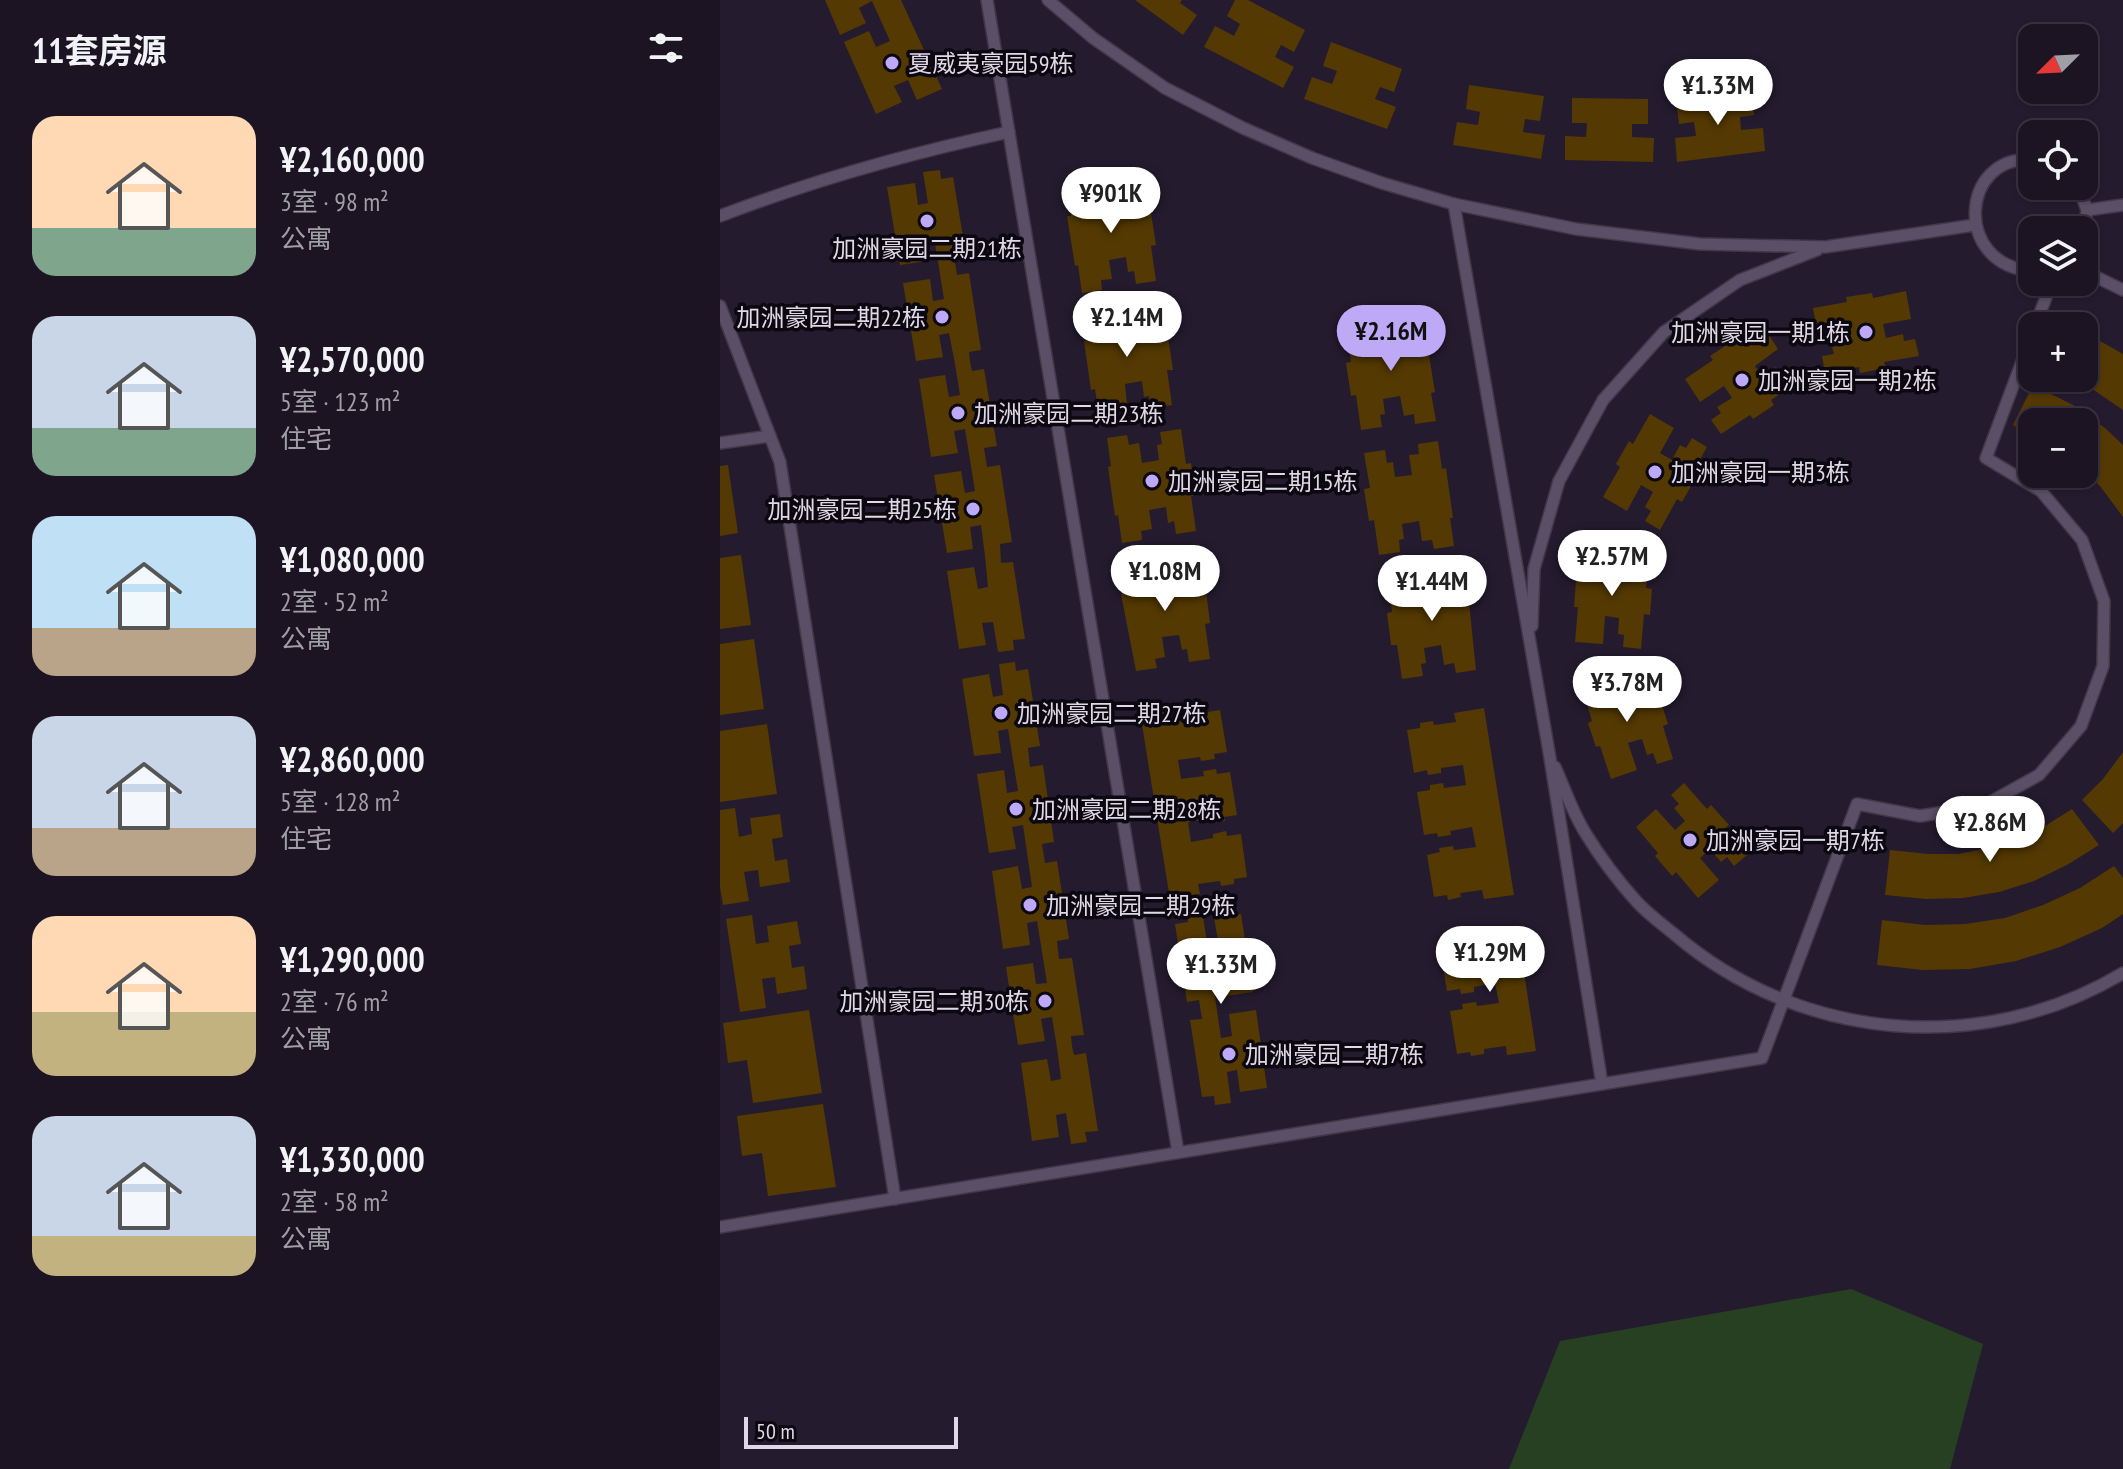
<!DOCTYPE html>
<html lang="zh">
<meta charset="utf-8">
<style>
:root{--surface:#1c1423;--page:#292130;--text:#f1f3f6;--muted:#a09ea6;--line:#3a3341;--accent:#bda9f5}
body{margin:0;font-family:"PT Sans Narrow","Noto Sans SC",sans-serif;background:var(--page);color:var(--text);height:100vh;display:flex;flex-direction:column;font-size:30px;white-space:nowrap}
*{box-sizing:border-box;margin:0}
p{font-size:26px;color:var(--muted)}
.icon{flex:none;width:44px;height:44px;fill:none;stroke:currentColor;stroke-width:2;stroke-linecap:round;stroke-linejoin:round}
.map{position:relative;flex:1;overflow:hidden}
.side{display:flex;flex-direction:column;background:var(--surface);width:720px}
.side>*{flex:none}
.needle{width:52px;rotate:246deg}
.fabs{position:absolute;left:1298px;top:24px;display:grid;gap:16px}
.fabs a{display:grid;place-items:center;width:80px;height:80px;border-radius:16px;background:var(--surface);box-shadow:0 2px 6px #0004,0 0 0 2px var(--line);font-size:40px}
.scale{position:absolute;left:24px;bottom:20px;width:214px;box-sizing:border-box;padding-left:8px;border:4px solid #dfd8e6;border-top:0;font-size:22px;line-height:28px;white-space:nowrap;color:#dfd8e6;-webkit-text-stroke:6px #0c0811;paint-order:stroke}
.price{position:absolute;translate:-50% -68px;padding:0 18px;border-radius:28px;background:#fff;color:#222;font-size:26px;line-height:52px;filter:drop-shadow(0 2px 4px #0008)}
.price::after{content:'';position:absolute;left:50%;top:48px;width:24px;height:18px;margin-left:-12px;background:inherit;clip-path:polygon(0 0,100% 0,50% 100%)}
.price.on{background:var(--accent);color:#111}
ul{padding:0;list-style:none}
li{display:flex;align-items:center;gap:24px;height:200px;padding:0 32px}
li span{display:grid;place-items:center;flex:none;width:224px;height:160px;border-radius:24px;color:#555}
li>.icon{margin-inline-start:auto}
span .icon{width:96px;height:96px;fill:#fffc;stroke-width:1}
li b{font-size:34px}
h2{display:flex;justify-content:space-between;align-items:center;height:96px;padding:0 32px;font-size:34px}
main{display:flex;flex:1;min-height:0}
.map>svg:first-child{display:block}
.green{fill:#274022}
.building{fill:#543902}
.lines{fill:none;stroke-linecap:round;stroke-linejoin:round}
.lane-casing{stroke:#403849;stroke-width:14}
.lane{stroke:#5a4f66;stroke-width:11}
.poi-dot{fill:#bda9f5;stroke:#0c0811;stroke-width:3}
.labels{text-anchor:middle;dominant-baseline:central;stroke-width:7;stroke-linejoin:round;paint-order:stroke}
.poi-label{font-size:24px;fill:#dfd8e6;stroke:#0c0811;text-anchor:start}
</style>
<main>
<section class="side">
<h2>11套房源<svg class="icon" aria-label="filters" viewBox="0 0 24 24"><path d="M4 7h16M4 17h16"/><circle cx="9" cy="7" r="2"/><circle cx="15" cy="17" r="2"/></svg></h2>
<ul>
<li><span style="background:linear-gradient(#ffd9b3 70%,#7fa58c 0)"><svg class="icon" aria-label="home" viewBox="0 0 24 24"><path d="M3 11l9-7 9 7M6 9v11h12V9"/></svg></span><div><b>¥2,160,000</b><p>3室 · 98 m²</p><p>公寓</p></div></li>
<li><span style="background:linear-gradient(#c9d6e8 70%,#7fa58c 0)"><svg class="icon" aria-label="home" viewBox="0 0 24 24"><path d="M3 11l9-7 9 7M6 9v11h12V9"/></svg></span><div><b>¥2,570,000</b><p>5室 · 123 m²</p><p>住宅</p></div></li>
<li><span style="background:linear-gradient(#bfe0f5 70%,#b9a48a 0)"><svg class="icon" aria-label="home" viewBox="0 0 24 24"><path d="M3 11l9-7 9 7M6 9v11h12V9"/></svg></span><div><b>¥1,080,000</b><p>2室 · 52 m²</p><p>公寓</p></div></li>
<li><span style="background:linear-gradient(#c9d6e8 70%,#b9a48a 0)"><svg class="icon" aria-label="home" viewBox="0 0 24 24"><path d="M3 11l9-7 9 7M6 9v11h12V9"/></svg></span><div><b>¥2,860,000</b><p>5室 · 128 m²</p><p>住宅</p></div></li>
<li><span style="background:linear-gradient(#ffd9b3 60%,#c2b280 0)"><svg class="icon" aria-label="home" viewBox="0 0 24 24"><path d="M3 11l9-7 9 7M6 9v11h12V9"/></svg></span><div><b>¥1,290,000</b><p>2室 · 76 m²</p><p>公寓</p></div></li>
<li><span style="background:linear-gradient(#c9d6e8 75%,#c2b280 0)"><svg class="icon" aria-label="home" viewBox="0 0 24 24"><path d="M3 11l9-7 9 7M6 9v11h12V9"/></svg></span><div><b>¥1,330,000</b><p>2室 · 58 m²</p><p>公寓</p></div></li>
</ul>
</section>
<div class="map">
<svg width="1403" height="1469" viewBox="0 0 1403 1469">
<rect width="100%" height="100%" fill="#251b2f"/>
<!-- green -->
<polygon class="green" points="1131,1289 1263,1344 1230,1469 789,1469 840,1341"/>
<!-- building -->
<g class="building">
<polygon points="105,0 181,0 222,89 197,100 188,80 174,86 182,102 156,114 124,42 149,31 156,47 170,41 152,1 139,8 146,23 120,35"/>
<polygon points="415,0 462,0 460,3 477,15 463,35"/>
<polygon points="515,0 528,0 585,30 574,52 561,45 555,57 574,67 563,88 484,47 495,26 514,36 520,24 507,16"/>
<polygon points="611,42 682,69 674,92 660,87 655,99 676,107 667,129 584,99 592,77 612,84 617,71 603,66"/>
<polygon points="749,85 824,96 820,121 805,119 803,132 825,135 821,159 733,145 737,122 758,125 760,112 746,109"/>
<polygon points="1032,90 1034,115 1020,117 1021,130 1043,128 1045,151 957,162 955,138 976,136 974,122 959,124 956,99"/>
<polygon points="852,98 928,99 928,124 912,124 912,137 934,138 933,162 845,160 845,136 866,137 867,123 852,123"/>
<polygon points="220,170 221,179 233,177 246,254 234,256 237,275 249,273 261,350 249,352 250,362 252,371 264,369 277,446 264,448 267,467 280,465 292,542 280,544 281,563 293,562 305,639 293,640 294,650 278,652 273,622 262,623 266,645 239,649 227,571 254,567 258,589 268,587 265,556 261,525 250,527 253,549 227,553 214,475 241,471 245,493 255,491 245,429 234,431 238,453 211,457 199,379 225,375 229,397 240,395 235,364 229,333 219,335 223,357 196,361 183,283 210,279 213,301 224,299 214,237 203,239 207,261 180,265 167,187 195,183 198,205 208,203 203,172"/>
<polygon points="421,179 426,213 431,213 436,245 431,246 436,281 416,284 414,271 408,272 406,257 389,260 392,279 381,280 382,290 362,293 358,265 355,266 347,216 351,216 347,188 367,185 368,194 379,193 382,213 399,210 397,195 402,194 400,182"/>
<polygon points="1186,291 1191,319 1163,324 1166,338 1183,334 1184,341 1195,339 1199,356 1164,362 1166,368 1140,373 1139,367 1105,373 1102,356 1114,354 1112,347 1129,344 1127,330 1098,336 1093,308 1127,302 1126,297 1152,293 1153,298"/>
<polygon points="437,303 442,338 448,337 453,370 447,370 452,405 431,408 429,396 424,397 422,381 405,384 407,404 398,405 399,414 379,417 375,389 371,390 364,341 367,340 363,312 383,309 385,319 395,317 398,337 415,335 413,319 418,318 417,306"/>
<polygon points="700,315 704,343 707,343 715,392 711,393 716,421 695,424 694,414 684,416 680,396 663,399 665,414 660,415 662,427 641,430 636,395 631,396 626,363 631,362 626,328 647,325 649,337 654,336 657,352 674,349 671,330 681,328 679,319"/>
<polygon points="1043,326 1058,349 1035,366 1042,377 1056,367 1060,373 1070,366 1080,381 1051,400 1054,405 1033,419 1030,415 1001,434 991,420 1001,413 997,407 1012,398 1004,386 980,402 965,379 993,360 990,356 1011,342 1014,346"/>
<polygon points="1364,332 1403,354 1403,410 1356,378 1364,378"/>
<polygon points="1313,385 1353,405 1385,428 1403,445 1403,517 1380,486 1364,470 1364,422 1312,422 1312,435 1293,425"/>
<polygon points="930,414 954,428 940,453 952,460 960,445 966,448 972,438 987,447 970,477 975,479 962,502 957,499 940,530 925,521 931,511 925,507 933,492 921,485 907,511 883,497 900,467 896,464 909,441 913,444"/>
<polygon points="461,429 466,464 471,463 476,495 471,496 476,531 456,534 454,521 448,523 446,507 429,510 432,529 421,531 422,540 402,543 398,515 395,516 388,467 391,466 387,438 407,435 409,445 419,443 422,463 439,460 437,445 442,444 440,432"/>
<polygon points="718,441 722,469 726,468 733,518 730,518 734,546 714,549 712,540 702,541 699,521 682,524 684,539 679,540 680,552 659,555 654,520 649,521 644,489 650,488 644,453 665,450 667,463 673,462 675,477 692,475 689,455 699,454 698,444"/>
<polygon points="8,465 18,533 0,536 0,466"/>
<polygon points="865,547 892,551 889,579 903,580 904,563 912,564 912,552 930,554 926,588 932,589 930,615 924,614 921,649 903,647 904,635 898,634 899,618 885,616 883,644 855,642 858,607 854,607 856,581 861,582"/>
<polygon points="21,555 31,625 0,629 0,558"/>
<polygon points="475,556 480,591 486,591 490,623 485,624 490,659 469,662 467,649 462,650 459,635 442,637 445,657 435,659 437,668 416,671 401,594 405,594 401,566 421,563 422,573 432,571 436,591 453,588 451,573 456,572 454,559"/>
<polygon points="741,565 745,593 748,593 756,670 736,673 734,663 724,665 721,645 704,648 706,663 701,664 703,676 682,679 677,645 671,645 667,613 672,612 667,577 687,574 689,586 695,586 697,601 714,598 711,579 722,578 720,568"/>
<polygon points="34,639 44,709 0,715 0,644"/>
<polygon points="295,662 296,671 308,669 320,746 308,748 309,758 310,767 323,765 334,842 322,844 325,863 337,861 349,939 337,941 339,959 352,958 364,1035 351,1036 352,1046 354,1055 366,1053 378,1131 365,1132 367,1142 351,1144 346,1113 336,1115 339,1137 312,1141 301,1063 327,1059 331,1081 341,1079 337,1048 332,1017 321,1019 325,1041 298,1045 286,967 313,963 316,984 327,983 317,921 307,923 310,945 283,949 272,871 298,866 302,889 312,887 303,825 292,827 296,849 269,853 257,774 284,770 287,793 298,791 288,729 278,731 281,753 254,756 242,679 269,674 273,697 283,695 279,664"/>
<polygon points="924,668 934,701 940,699 948,724 943,726 953,759 937,764 933,753 927,755 922,739 908,743 917,770 891,779 880,746 876,747 868,723 872,721 862,688 888,680 897,707 910,703 905,687 911,685 908,673"/>
<polygon points="450,707 452,717 474,714 473,709 486,707 487,712 500,710 507,752 494,754 495,759 481,761 480,757 458,760 461,779 484,776 483,771 496,769 497,774 510,772 517,815 504,817 505,821 491,823 490,819 468,822 471,842 493,838 493,834 506,831 507,836 521,834 527,877 514,879 514,884 501,886 500,881 478,884 480,894 450,899 420,712"/>
<polygon points="764,708 794,895 764,899 762,890 740,893 741,897 728,900 727,895 714,897 707,855 720,852 719,848 733,846 734,850 756,847 752,827 730,831 731,835 718,837 717,833 704,835 697,792 710,790 710,785 723,783 724,788 746,785 743,765 721,768 721,773 708,775 707,770 694,773 687,730 700,728 700,723 713,721 714,725 736,722 734,713"/>
<polygon points="47,724 57,794 0,802 0,731"/>
<polygon points="1403,752 1403,823 1393,833 1362,800 1383,779"/>
<polygon points="964,783 987,809 991,805 1009,825 1004,829 1027,855 1014,866 1007,857 1001,862 990,849 980,858 999,880 978,898 956,872 952,876 935,856 938,853 916,827 936,809 955,830 965,821 954,808 959,804 951,795"/>
<polygon points="15,808 19,837 32,834 30,818 60,814 63,837 52,839 55,861 67,859 70,882 40,887 38,870 24,872 29,901 3,905 0,887 0,810"/>
<polygon points="1352,809 1379,845 1347,865 1314,881 1279,892 1243,898 1206,899 1165,895 1170,850 1208,854 1238,854 1268,848 1298,839 1325,826"/>
<polygon points="1394,866 1403,878 1403,914 1382,928 1340,947 1296,961 1250,969 1203,970 1157,965 1162,920 1205,925 1245,924 1285,918 1323,905 1360,888"/>
<polygon points="482,911 487,942 498,940 494,918 521,914 533,992 506,996 503,974 492,976 501,1038 512,1036 509,1014 536,1010 547,1088 520,1092 517,1070 507,1072 511,1103 495,1105 494,1096 482,1097 470,1020 482,1019 479,1000 467,1002 455,924 468,922 467,913"/>
<polygon points="32,915 36,944 49,942 47,926 77,921 81,944 69,946 72,968 84,966 87,989 57,994 55,977 42,979 46,1008 20,1012 6,919"/>
<polygon points="797,926 816,1051 787,1055 786,1046 764,1049 764,1054 751,1056 750,1052 737,1054 730,1011 743,1009 742,1004 756,1002 757,1006 779,1003 775,983 754,987 754,992 741,994 740,989 727,991 720,948 733,946 732,942 746,940 747,944 768,941 767,931"/>
<polygon points="89,1010 102,1093 33,1103 27,1060 8,1063 3,1023"/>
<polygon points="103,1104 116,1187 48,1196 42,1153 22,1156 17,1116"/>
</g>
<g class="lines">
<defs>
<g id="lane">
<polyline points="267,0 458,1152"/>
<polyline points="328,0 373,38 445,88 523,128 592,158 662,183 734,204 856,229 980,244 1105,247 1255,225"/>
<path d="M1312,160C1241,154 1232,265 1312,271"/>
<polyline points="1358,186 1367,210 1364,232"/>
<polyline points="734,204 829,752 882,1084"/>
<polyline points="1367,210 1403,205"/>
<path d="M0,216C94,180 190,153 289,132"/>
<polyline points="1364,271 1403,290"/>
<polyline points="0,306 60,462 175,1199"/>
<polyline points="1315,326 1332,282"/>
<polyline points="0,443 50,436"/>
<polyline points="812,626 814,569 839,481 883,400 944,332 1020,280 1097,250"/>
<path d="M835,767C845,789 853,814 866,834C880,857 899,882 917,902C928,914 942,924 954,934C1079,1041 1261,1058 1403,973"/>
<polyline points="0,1227 1042,1058 1137,804 1200,816 1263,806 1319,775 1361,726 1383,666 1384,601 1362,540 1321,491 1266,458 1312,335"/>
</g>
</defs>
<!-- lane casing -->
<use href="#lane" class="lane-casing"/>
<!-- lane -->
<use href="#lane" class="lane"/>
</g>
<!-- markers -->
<g class="poi-dot">
<circle cx="172" cy="63" r="8"/>
<circle cx="207" cy="221" r="8"/>
<circle cx="222" cy="317" r="8"/>
<circle cx="1146" cy="332" r="8"/>
<circle cx="1022" cy="380" r="8"/>
<circle cx="238" cy="413" r="8"/>
<circle cx="935" cy="472" r="8"/>
<circle cx="432" cy="481" r="8"/>
<circle cx="253" cy="509" r="8"/>
<circle cx="281" cy="713" r="8"/>
<circle cx="296" cy="809" r="8"/>
<circle cx="970" cy="840" r="8"/>
<circle cx="310" cy="905" r="8"/>
<circle cx="325" cy="1001" r="8"/>
<circle cx="509" cy="1054" r="8"/>
</g>
<g class="labels">
<!-- poi labels -->
<g class="poi-label">
<text x="188" y="63">夏威夷豪园59栋</text>
<text x="207" y="248" text-anchor="middle">加洲豪园二期21栋</text>
<text x="206" y="317" text-anchor="end">加洲豪园二期22栋</text>
<text x="1130" y="332" text-anchor="end">加洲豪园一期1栋</text>
<text x="1038" y="380">加洲豪园一期2栋</text>
<text x="254" y="413">加洲豪园二期23栋</text>
<text x="951" y="472">加洲豪园一期3栋</text>
<text x="448" y="481">加洲豪园二期15栋</text>
<text x="237" y="509" text-anchor="end">加洲豪园二期25栋</text>
<text x="297" y="713">加洲豪园二期27栋</text>
<text x="312" y="809">加洲豪园二期28栋</text>
<text x="986" y="840">加洲豪园一期7栋</text>
<text x="326" y="905">加洲豪园二期29栋</text>
<text x="309" y="1001" text-anchor="end">加洲豪园二期30栋</text>
<text x="525" y="1054">加洲豪园二期7栋</text>
</g>
</g>
</svg>
<div class="fabs">
<a><svg class="needle" viewBox="-14 -14 28 28"><path d="M0-13l5 13h-10z" fill="#e53935"/><path d="M0 13l5-13h-10z" fill="#a09ea6"/></svg></a>
<a><svg class="icon" aria-label="locate" viewBox="0 0 24 24"><circle cx="12" cy="12" r="6"/><path d="M12 2v4M12 18v4M2 12h4M18 12h4"/></svg></a>
<a><svg class="icon" aria-label="layers" viewBox="0 0 24 24"><path d="M12 4l9 5-9 5-9-5zM3 14l9 5 9-5"/></svg></a>
<a>+</a>
<a>−</a>
</div>
<div class="scale">50 m</div>
<b class="price" style="left:998px;top:127px">¥1.33M</b>
<b class="price" style="left:391px;top:235px">¥901K</b>
<b class="price" style="left:407px;top:359px">¥2.14M</b>
<b class="price on" style="left:671px;top:373px">¥2.16M</b>
<b class="price" style="left:892px;top:598px">¥2.57M</b>
<b class="price" style="left:445px;top:613px">¥1.08M</b>
<b class="price" style="left:712px;top:623px">¥1.44M</b>
<b class="price" style="left:907px;top:724px">¥3.78M</b>
<b class="price" style="left:1270px;top:864px">¥2.86M</b>
<b class="price" style="left:770px;top:994px">¥1.29M</b>
<b class="price" style="left:501px;top:1006px">¥1.33M</b>
</div>
</main>
